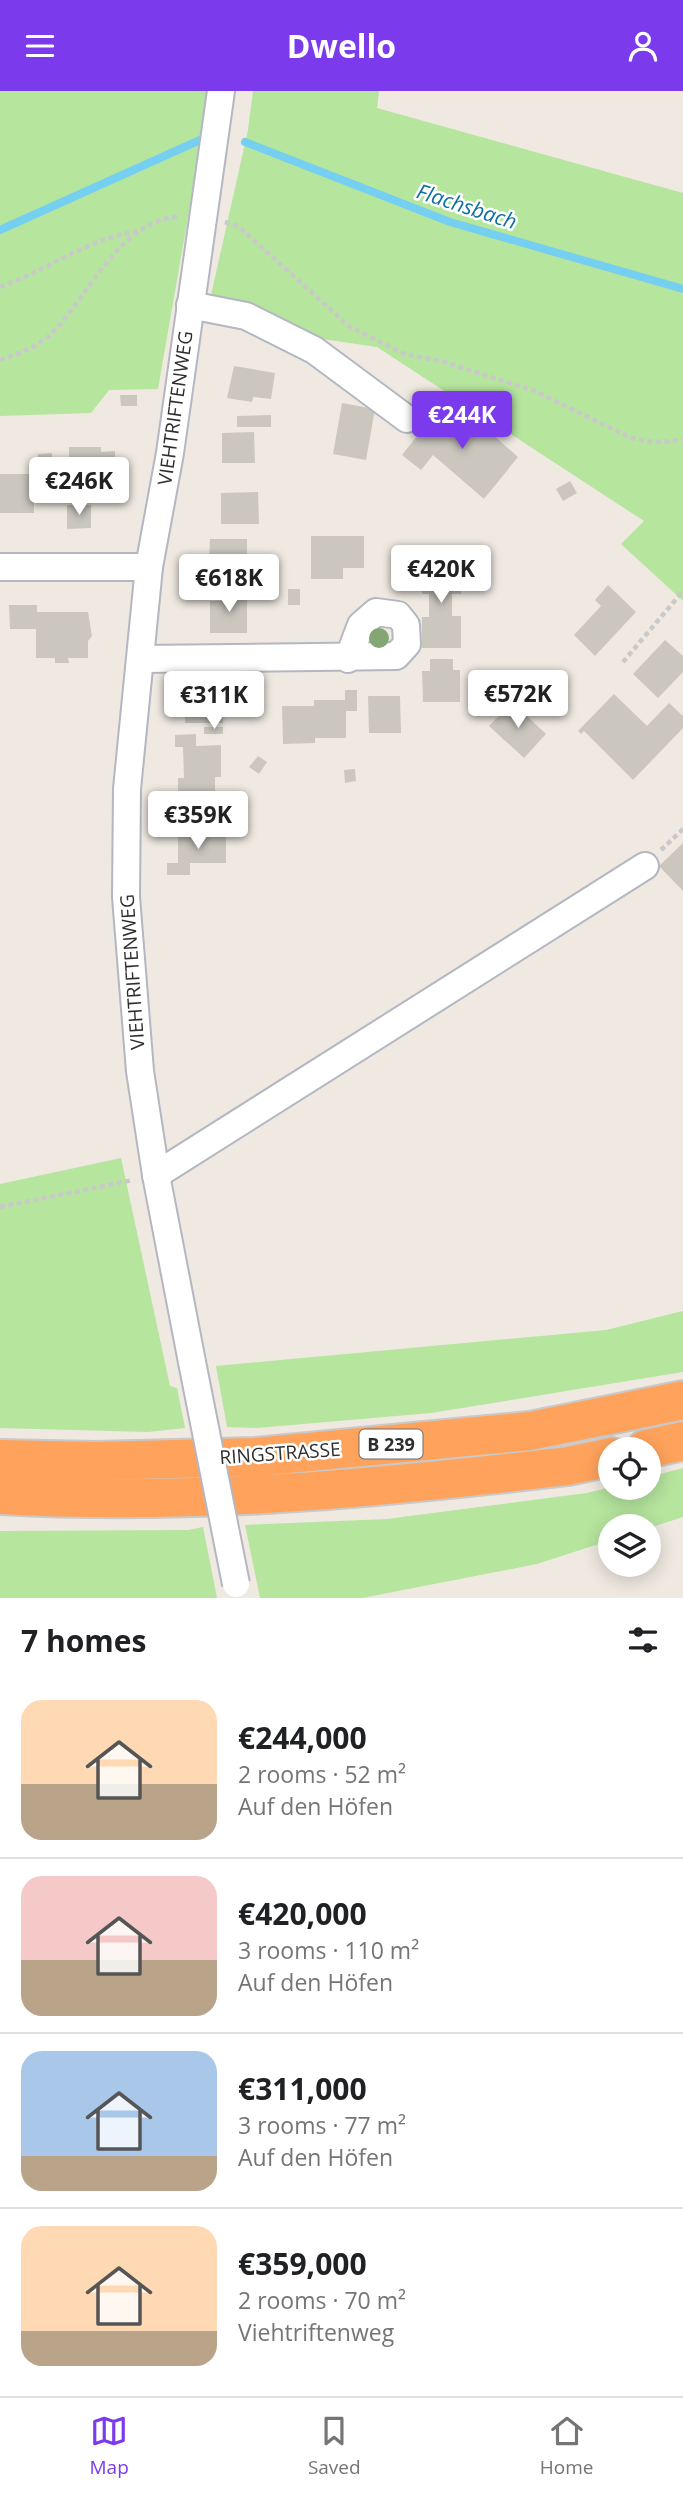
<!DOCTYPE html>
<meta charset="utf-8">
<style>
:root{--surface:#fff;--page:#f2f2f2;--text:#202124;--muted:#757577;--line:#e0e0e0;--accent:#7c3aed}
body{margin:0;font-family:"Open Sans",sans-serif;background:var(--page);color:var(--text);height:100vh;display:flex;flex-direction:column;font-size:26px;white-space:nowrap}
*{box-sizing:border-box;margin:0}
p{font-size:23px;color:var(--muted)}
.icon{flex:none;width:38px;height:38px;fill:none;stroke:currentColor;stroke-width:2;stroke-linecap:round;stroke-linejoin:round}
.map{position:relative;height:1507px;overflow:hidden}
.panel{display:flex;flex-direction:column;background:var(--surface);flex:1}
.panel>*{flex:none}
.fabs{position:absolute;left:598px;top:1346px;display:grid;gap:14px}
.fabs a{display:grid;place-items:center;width:63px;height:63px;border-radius:50%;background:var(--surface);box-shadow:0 4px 18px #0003;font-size:35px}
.price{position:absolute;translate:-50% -60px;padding:0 16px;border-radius:7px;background:#fff;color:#222;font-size:23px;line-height:46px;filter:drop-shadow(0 2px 4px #0008)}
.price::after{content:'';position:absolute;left:50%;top:42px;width:21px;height:16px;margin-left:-10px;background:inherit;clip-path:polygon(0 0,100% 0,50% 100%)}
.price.on{background:var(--accent);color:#fff}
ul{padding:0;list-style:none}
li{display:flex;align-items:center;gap:21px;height:175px;padding:0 21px}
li+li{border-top:2px solid var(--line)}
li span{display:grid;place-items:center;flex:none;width:196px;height:140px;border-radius:21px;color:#555}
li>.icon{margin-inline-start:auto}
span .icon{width:84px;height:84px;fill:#fffc;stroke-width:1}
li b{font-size:30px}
h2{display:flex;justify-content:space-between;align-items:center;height:84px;padding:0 21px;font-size:30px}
header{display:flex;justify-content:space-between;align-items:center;height:91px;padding:0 21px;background:var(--accent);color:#fff;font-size:32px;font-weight:700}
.tabs{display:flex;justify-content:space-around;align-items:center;height:98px;border-top:2px solid var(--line);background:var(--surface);font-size:19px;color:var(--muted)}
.tabs a{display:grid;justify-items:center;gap:4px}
.tabs .on{color:var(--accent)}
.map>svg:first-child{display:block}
.green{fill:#b6e59e}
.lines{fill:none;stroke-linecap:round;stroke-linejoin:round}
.stream{stroke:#75cff0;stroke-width:8}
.building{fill:#cbc7bf}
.minor-casing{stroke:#b4b7c1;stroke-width:30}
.highway-casing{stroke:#c9c9c9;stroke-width:42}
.path{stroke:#c9c9c9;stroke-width:4.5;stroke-dasharray:5 3.5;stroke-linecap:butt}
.minor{stroke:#fff;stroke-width:26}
.highway{stroke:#ffa35c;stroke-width:38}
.minor-bridge-casing{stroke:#b4b7c1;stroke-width:30;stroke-linecap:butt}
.minor-bridge{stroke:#fff;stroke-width:26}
.tree{fill:#84a574}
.labels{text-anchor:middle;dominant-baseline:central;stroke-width:5;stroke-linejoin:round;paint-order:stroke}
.shield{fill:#fff;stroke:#6d6d6d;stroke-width:2}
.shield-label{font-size:18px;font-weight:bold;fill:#2e2e2e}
.street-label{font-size:19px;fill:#2e2e2e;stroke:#fff}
.water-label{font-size:21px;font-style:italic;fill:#0d6fa3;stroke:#fff}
</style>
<header><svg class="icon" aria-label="menu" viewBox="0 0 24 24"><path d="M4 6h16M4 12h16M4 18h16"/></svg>Dwello<svg class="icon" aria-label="person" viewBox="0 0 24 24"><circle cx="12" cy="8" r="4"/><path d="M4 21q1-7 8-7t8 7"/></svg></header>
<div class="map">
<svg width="683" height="1507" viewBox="0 0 683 1507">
<rect width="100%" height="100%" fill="#efe9e1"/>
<!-- green -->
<g class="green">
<polygon points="0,0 210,0 158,298 109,299 91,322 0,325"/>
<polygon points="253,0 379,0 377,17 683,102 683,510 621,453 644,430 377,256 205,231 248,39"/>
<polygon points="121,1067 170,1295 177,1297 185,1337 148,1341 0,1337 0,1093"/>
<polygon points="683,1220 683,1281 431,1322 257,1337 227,1336 216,1275 606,1239"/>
<polygon points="683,1377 683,1426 649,1437 611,1435 611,1449 537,1473 362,1507 260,1507 245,1434 387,1428 587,1402 611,1396 649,1396 649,1386"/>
<polygon points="203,1436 217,1507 0,1507 0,1440 188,1439"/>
</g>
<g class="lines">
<!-- stream -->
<g class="stream">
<polyline points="245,51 450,131 683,198"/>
<polyline points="0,139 200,49"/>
</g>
</g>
<!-- building -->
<g class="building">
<polygon points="234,275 275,282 271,308 253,306 252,311 227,307"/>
<polygon points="120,304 137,304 137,315 121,315"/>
<polygon points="444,311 488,346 491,342 518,366 484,408 433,364 421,379 402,364"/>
<polygon points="342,312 375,318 366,369 333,363"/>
<polygon points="271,324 271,336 237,336 237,325"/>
<polygon points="254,341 255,372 222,372 222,342"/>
<polygon points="69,356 101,356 101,361 115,360 115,397 98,397 98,403 82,403 82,392 69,393"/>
<polygon points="52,362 52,374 38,374 38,363"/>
<rect x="0" y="383" width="34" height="39"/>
<polygon points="570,390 577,402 563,410 556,398"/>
<polygon points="258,401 259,433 221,433 221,402"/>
<polygon points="67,414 91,414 91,437 67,438"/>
<polygon points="311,445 364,445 364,477 343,477 343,488 311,488"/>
<polygon points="210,448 247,448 247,488 208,488"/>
<polygon points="422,471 461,471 461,503 452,503 452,525 461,525 461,557 422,557 422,526 429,526 429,503 422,503"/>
<polygon points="608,494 636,521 595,565 574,544 601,515 595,509"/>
<rect x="288" y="498" width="12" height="16"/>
<polygon points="222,500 247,501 247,542 210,542 210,510 222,510"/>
<polygon points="9,514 37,514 37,521 88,521 92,545 88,550 88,567 68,567 69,572 55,572 55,567 36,567 36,538 10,538"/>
<polygon points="665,549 683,565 683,581 658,607 633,583"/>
<polygon points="430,568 453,568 453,579 460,579 460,611 423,611 422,580 430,580"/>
<polygon points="345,599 357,599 357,620 346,620 346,647 315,647 315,652 283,653 282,615 314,615 314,609 345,609"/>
<polygon points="185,600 249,600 249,619 230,619 230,616 222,615 223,632 185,632"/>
<polygon points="614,603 647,635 669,612 683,625 683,637 633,689 584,640 581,643 578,640"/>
<polygon points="368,605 400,605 401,642 369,642"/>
<polygon points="512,611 546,643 524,667 489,635"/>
<rect x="204" y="636" width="19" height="7"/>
<polygon points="196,643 196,655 221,654 221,686 215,686 215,718 191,718 191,729 170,730 170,717 178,717 178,687 184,687 183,656 175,656 175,644"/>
<polygon points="258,665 267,671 259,683 249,676"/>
<polygon points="355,678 356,690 345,692 344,679"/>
<polygon points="226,740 226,772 190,772 190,784 167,784 167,772 178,772 178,741"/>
<polygon points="683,752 683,800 659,775"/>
</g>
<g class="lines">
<defs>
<g id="minor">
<polyline points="190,214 246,225 314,259 407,328"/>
<polyline points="0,476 149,476"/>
<polyline points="141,568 396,565 407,553 406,534 398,524 376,521 361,534 348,568"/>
<polyline points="156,1084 645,775"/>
<polyline points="192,1271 156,1084 140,980 126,806 127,698 149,476 170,362 221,0"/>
</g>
<g id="highway">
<polyline points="646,1358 683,1350"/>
<polyline points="0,1368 95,1370 256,1366 530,1340 683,1309"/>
<path d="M0,1404C191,1415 378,1397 568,1375L611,1366"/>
</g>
</defs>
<!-- minor casing -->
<use href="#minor" class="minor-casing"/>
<!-- highway casing -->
<use href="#highway" class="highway-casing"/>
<!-- path -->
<g class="path">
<polyline points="225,131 238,135 349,235 372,247 405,263 444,271 535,300 631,347 653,351 683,349"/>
<path d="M0,196C47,179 87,148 138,140"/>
<path d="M0,269C17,263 35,257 49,245C86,210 120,128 178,126"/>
<polyline points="623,571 683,500"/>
<polyline points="661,759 683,738"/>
<polyline points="0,1116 133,1089"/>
</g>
<!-- minor -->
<use href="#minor" class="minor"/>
<!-- highway -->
<use href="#highway" class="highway"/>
<defs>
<polyline id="minor-bridge" points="192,1271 236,1493"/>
</defs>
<!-- minor-bridge casing -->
<use href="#minor-bridge" class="minor-bridge-casing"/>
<!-- minor-bridge -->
<use href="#minor-bridge" class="minor-bridge"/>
</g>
<!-- trees -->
<circle class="tree" cx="379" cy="547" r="10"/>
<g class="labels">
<!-- shield labels -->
<rect class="shield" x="359.5" y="1338.5" width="63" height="29" rx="5"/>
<g class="shield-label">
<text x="391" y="1353">B 239</text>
</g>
<!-- street labels -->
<g class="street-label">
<text transform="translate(175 317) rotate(-82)">VIEHTRIFTENWEG</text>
<text transform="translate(132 881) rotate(-94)">VIEHTRIFTENWEG</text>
<text transform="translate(280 1362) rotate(-4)">RINGSTRASSE</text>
</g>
<!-- water labels -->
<g class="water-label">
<text transform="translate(467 115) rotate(18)">Flachsbach</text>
</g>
</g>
</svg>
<div class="fabs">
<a><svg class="icon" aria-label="locate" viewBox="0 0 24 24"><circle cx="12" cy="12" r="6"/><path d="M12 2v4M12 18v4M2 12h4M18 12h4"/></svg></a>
<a><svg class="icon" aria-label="layers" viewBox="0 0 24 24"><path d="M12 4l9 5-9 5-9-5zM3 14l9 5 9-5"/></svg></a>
</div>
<b class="price on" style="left:462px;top:360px">€244K</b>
<b class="price" style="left:79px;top:426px">€246K</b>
<b class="price" style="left:441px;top:514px">€420K</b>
<b class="price" style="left:229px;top:523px">€618K</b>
<b class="price" style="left:518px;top:639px">€572K</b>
<b class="price" style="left:214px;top:640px">€311K</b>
<b class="price" style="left:198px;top:760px">€359K</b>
</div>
<section class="panel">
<h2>7 homes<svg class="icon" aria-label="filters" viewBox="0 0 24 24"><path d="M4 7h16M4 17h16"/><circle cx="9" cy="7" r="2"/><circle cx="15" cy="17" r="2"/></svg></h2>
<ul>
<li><span style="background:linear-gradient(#ffd9b3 60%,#b9a48a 0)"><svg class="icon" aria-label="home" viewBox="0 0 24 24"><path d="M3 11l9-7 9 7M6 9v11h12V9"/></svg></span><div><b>€244,000</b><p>2 rooms · 52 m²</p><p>Auf den Höfen</p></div></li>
<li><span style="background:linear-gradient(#f6c9c9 60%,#b9a48a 0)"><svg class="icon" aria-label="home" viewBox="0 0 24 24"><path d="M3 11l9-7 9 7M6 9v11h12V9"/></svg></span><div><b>€420,000</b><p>3 rooms · 110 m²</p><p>Auf den Höfen</p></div></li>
<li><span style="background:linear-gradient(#a9c7e8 75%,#b9a48a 0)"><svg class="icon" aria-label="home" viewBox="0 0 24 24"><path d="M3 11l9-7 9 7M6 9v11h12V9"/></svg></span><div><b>€311,000</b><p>3 rooms · 77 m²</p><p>Auf den Höfen</p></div></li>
<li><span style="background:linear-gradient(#ffd9b3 75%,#b9a48a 0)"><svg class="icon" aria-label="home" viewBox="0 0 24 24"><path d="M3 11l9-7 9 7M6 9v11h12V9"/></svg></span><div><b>€359,000</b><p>2 rooms · 70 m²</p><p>Viehtriftenweg</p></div></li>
</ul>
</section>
<nav class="tabs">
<a class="on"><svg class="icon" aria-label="map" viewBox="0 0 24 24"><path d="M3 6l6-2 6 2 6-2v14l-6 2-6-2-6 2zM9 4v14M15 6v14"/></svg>Map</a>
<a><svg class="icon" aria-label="saved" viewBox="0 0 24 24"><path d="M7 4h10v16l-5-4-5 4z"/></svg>Saved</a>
<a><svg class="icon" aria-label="home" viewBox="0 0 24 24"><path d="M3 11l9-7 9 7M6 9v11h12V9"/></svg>Home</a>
</nav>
